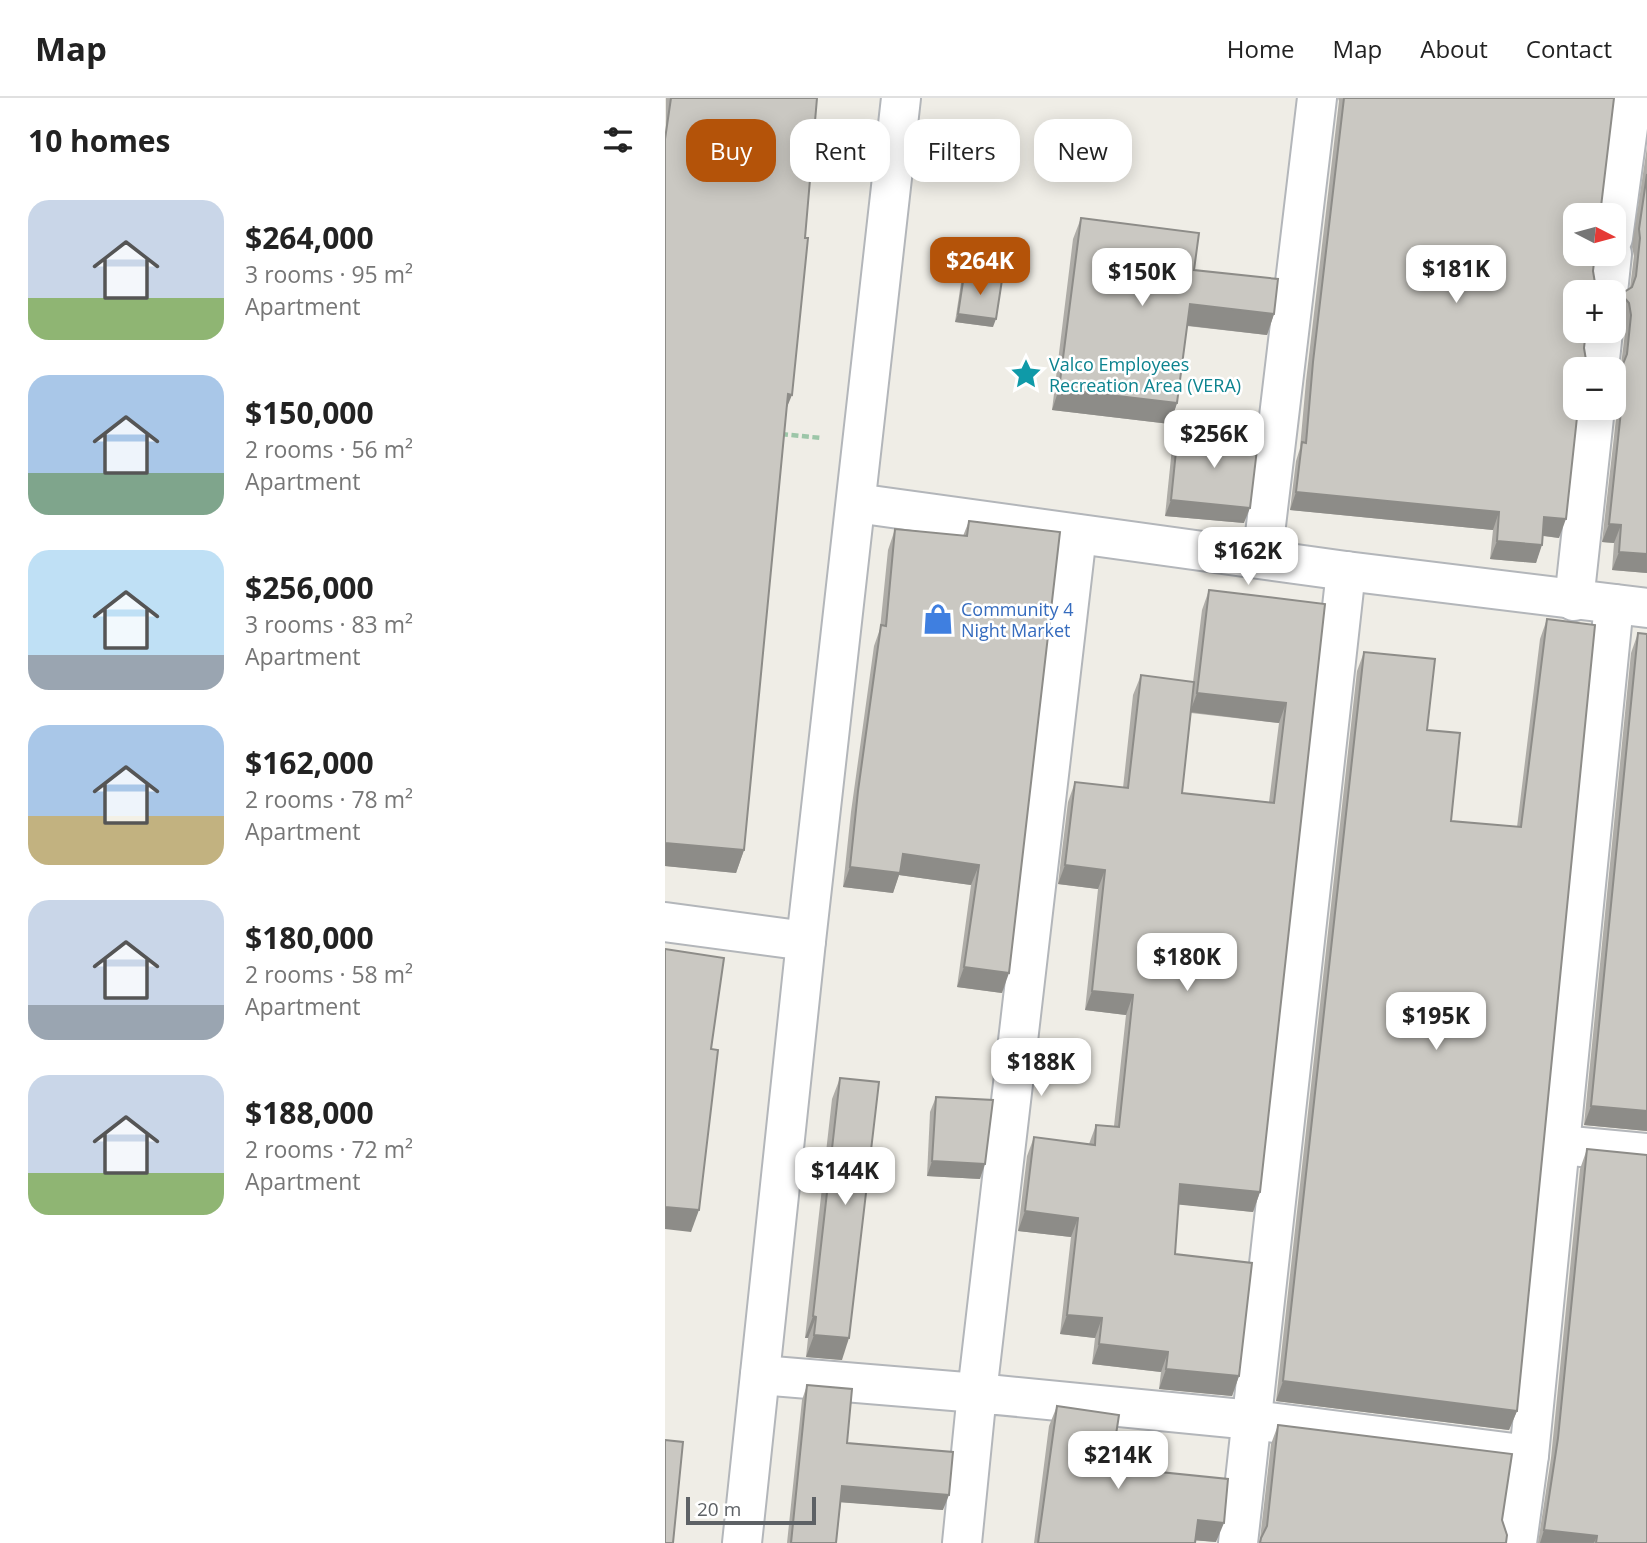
<!DOCTYPE html>
<meta charset="utf-8">
<style>
:root{--surface:#fff;--page:#f6f6f6;--text:#222;--muted:#767676;--line:#e0e0e0;--accent:#b45309}
body{margin:0;font-family:"Open Sans",sans-serif;background:var(--page);color:var(--text);height:100vh;display:flex;flex-direction:column;font-size:26px;white-space:nowrap}
*{box-sizing:border-box;margin:0}
p{font-size:23px;color:var(--muted)}
.icon{flex:none;width:38px;height:38px;fill:none;stroke:currentColor;stroke-width:2;stroke-linecap:round;stroke-linejoin:round}
.map{position:relative;flex:1;overflow:hidden}
.drawer{display:flex;flex-direction:column;background:var(--surface);width:665px}
.drawer>*{flex:none}
.banner{position:absolute;left:21px;top:21px;width:665px;height:63px;display:flex;gap:14px}
.needle{width:46px;rotate:96deg}
.tools{position:absolute;left:898px;top:105px;display:grid;gap:14px}
.tools a{display:grid;place-items:center;width:63px;height:63px;border-radius:14px;background:var(--surface);box-shadow:0 4px 18px #0003;font-size:35px}
.scale{position:absolute;left:21px;bottom:18px;width:130px;box-sizing:border-box;padding-left:7px;border:4px solid #5d6165;border-top:0;font-size:19px;line-height:24px;white-space:nowrap;color:#5d6165;-webkit-text-stroke:5px #fff;paint-order:stroke}
.price{position:absolute;translate:-50% -60px;padding:0 16px;border-radius:14px;background:#fff;color:#222;font-size:23px;line-height:46px;filter:drop-shadow(0 2px 4px #0008)}
.price::after{content:'';position:absolute;left:50%;top:42px;width:21px;height:16px;margin-left:-10px;background:inherit;clip-path:polygon(0 0,100% 0,50% 100%)}
.price.selected{background:var(--accent);color:#fff}
ul{padding:0;list-style:none}
li{display:flex;align-items:center;gap:21px;height:175px;padding:0 28px}
li span{display:grid;place-items:center;flex:none;width:196px;height:140px;border-radius:21px;color:#555}
li>.icon{margin-inline-start:auto}
span .icon{width:84px;height:84px;fill:#fffc;stroke-width:1}
li b{font-size:30px}
h2{display:flex;justify-content:space-between;align-items:center;height:84px;padding:0 28px;font-size:30px}
.tag{padding:0 24px;border-radius:21px;background:var(--surface);box-shadow:0 4px 18px #0003;font-size:24px;line-height:63px}
.tag.selected{background:var(--accent);color:#fff}
header{display:flex;align-items:center;gap:42px;box-sizing:border-box;height:98px;padding:0 35px;background:var(--surface);border-bottom:2px solid var(--line)}
header strong{font-size:33px}
nav{display:flex;gap:38px;margin-inline-start:auto;font-size:24px}
main{display:flex;flex:1;min-height:0}
.map>svg:first-child{display:block}
.lines{fill:none;stroke-linecap:round;stroke-linejoin:round}
.minor-casing{stroke:#b3b6ba;stroke-width:42}
.path{stroke:#9cc6a8;stroke-width:4.5;stroke-dasharray:7 3.5;stroke-linecap:butt}
.minor{stroke:#fff;stroke-width:38}
.wall{fill:#aeaca7;fill-rule:evenodd}
.shaded-wall{fill:#8d8c88}
.building{fill:#cac8c2;stroke:#8d8c88;stroke-width:2}
.labels{text-anchor:middle;dominant-baseline:central;stroke-width:5;stroke-linejoin:round;paint-order:stroke}
.culture-label{font-size:18px;fill:#0d838f;stroke:#fff;text-anchor:start}
.shop-label{font-size:18px;fill:#366cbe;stroke:#fff;text-anchor:start}
</style>
<header>
<strong>Map</strong>
<nav><a>Home</a><a>Map</a><a>About</a><a>Contact</a></nav>
</header>
<main>
<section class="drawer">
<h2>10 homes<svg class="icon" aria-label="filters" viewBox="0 0 24 24"><path d="M4 7h16M4 17h16"/><circle cx="9" cy="7" r="2"/><circle cx="15" cy="17" r="2"/></svg></h2>
<ul>
<li><span style="background:linear-gradient(#c9d6e8 70%,#8fb573 0)"><svg class="icon" aria-label="home" viewBox="0 0 24 24"><path d="M3 11l9-7 9 7M6 9v11h12V9"/></svg></span><div><b>$264,000</b><p>3 rooms · 95 m²</p><p>Apartment</p></div></li>
<li><span style="background:linear-gradient(#a9c7e8 70%,#7fa58c 0)"><svg class="icon" aria-label="home" viewBox="0 0 24 24"><path d="M3 11l9-7 9 7M6 9v11h12V9"/></svg></span><div><b>$150,000</b><p>2 rooms · 56 m²</p><p>Apartment</p></div></li>
<li><span style="background:linear-gradient(#bfe0f5 75%,#9aa5b1 0)"><svg class="icon" aria-label="home" viewBox="0 0 24 24"><path d="M3 11l9-7 9 7M6 9v11h12V9"/></svg></span><div><b>$256,000</b><p>3 rooms · 83 m²</p><p>Apartment</p></div></li>
<li><span style="background:linear-gradient(#a9c7e8 65%,#c2b280 0)"><svg class="icon" aria-label="home" viewBox="0 0 24 24"><path d="M3 11l9-7 9 7M6 9v11h12V9"/></svg></span><div><b>$162,000</b><p>2 rooms · 78 m²</p><p>Apartment</p></div></li>
<li><span style="background:linear-gradient(#c9d6e8 75%,#9aa5b1 0)"><svg class="icon" aria-label="home" viewBox="0 0 24 24"><path d="M3 11l9-7 9 7M6 9v11h12V9"/></svg></span><div><b>$180,000</b><p>2 rooms · 58 m²</p><p>Apartment</p></div></li>
<li><span style="background:linear-gradient(#c9d6e8 70%,#8fb573 0)"><svg class="icon" aria-label="home" viewBox="0 0 24 24"><path d="M3 11l9-7 9 7M6 9v11h12V9"/></svg></span><div><b>$188,000</b><p>2 rooms · 72 m²</p><p>Apartment</p></div></li>
</ul>
</section>
<div class="map">
<svg width="982" height="1445" viewBox="0 0 982 1445">
<rect width="100%" height="100%" fill="#efede6"/>
<g class="lines">
<defs>
<g id="minor">
<polyline points="948,140 967,0"/>
<polyline points="943,194 947,156"/>
<polyline points="934,271 938,233"/>
<polyline points="191,405 681,473 982,510"/>
<polyline points="597,461 652,0"/>
<polyline points="909,503 930,310"/>
<polyline points="0,824 141,843"/>
<polyline points="895,1047 982,1055"/>
<polyline points="95,1277 312,1295 412,436"/>
<polyline points="77,1445 141,843 236,0"/>
<polyline points="297,1445 312,1295 587,1322 864,1357"/>
<polyline points="573,1445 681,473"/>
<polyline points="852,1445 864,1357 949,506"/>
</g>
</defs>
<!-- minor casing -->
<use href="#minor" class="minor-casing"/>
<!-- path -->
<polyline class="path" points="116,336 156,340"/>
<!-- minor -->
<use href="#minor" class="minor"/>
</g>
<!-- wall -->
<g class="wall">
<polygon points="1,0 152,0 79,752 71,775 0,768"/>
<polygon points="673,0 949,0 910,194 910,271 894,440 878,438 871,465 825,461 828,432 625,412 631,363 635,350 641,283 674,3"/>
<polygon points="982,49 982,475 947,472 949,445 937,444 952,312 948,299 948,272 956,267 960,235 958,224 949,215 956,196 965,190 969,158 967,149"/>
<polygon points="416,120 529,172 609,216 602,237 522,228 512,305 505,326 387,312 408,141"/>
<polygon points="299,177 328,229 290,224 296,185"/>
<polygon points="513,334 579,425 500,418 507,350"/>
<polygon points="304,423 337,895 292,889 306,787 234,777 228,795 178,789 186,714 209,548 215,531 223,452 230,431 298,438"/>
<path d="M544,492L660,506L595,1094L588,1114L513,1106L510,1156L574,1278L567,1298L494,1291L496,1274L427,1266L430,1240L395,1236L406,1139L353,1133L362,1058L369,1039L424,1046L431,1027L449,1028L461,917L420,912L433,791L393,786L403,704L410,684L458,690L468,597L476,577L528,584L537,512ZM526,615L614,625L604,704L517,695Z"/>
<polygon points="882,521 852,1313 844,1332 611,1303 692,573 699,554 762,632 786,723 852,729 875,541"/>
<polygon points="973,535 982,536 982,1033 919,1027 966,555"/>
<polygon points="175,980 177,1262 141,1259 143,1240 140,1240 167,1001"/>
<polygon points="271,999 315,1081 262,1078 265,1014"/>
<polygon points="922,1051 982,1445 873,1445 886,1360 915,1071"/>
<polygon points="142,1287 182,1345 278,1412 176,1404 171,1445 122,1445 137,1302"/>
<polygon points="392,1308 446,1369 551,1444 530,1442 530,1445 369,1445 384,1328"/>
<polygon points="613,1327 837,1422 841,1445 594,1445 595,1441 606,1346"/>
</g>
<!-- shaded-wall -->
<g class="shaded-wall">
<polygon points="525,206 609,216 602,237 517,227"/>
<polygon points="293,216 331,221 328,229 290,224"/>
<polygon points="394,291 512,305 505,326 387,312"/>
<polygon points="123,296 127,297 118,319"/>
<polygon points="631,394 834,414 828,432 625,412"/>
<polygon points="506,402 585,410 579,425 500,418"/>
<polygon points="879,419 901,421 894,440 873,437"/>
<polygon points="944,426 956,427 949,445 937,444"/>
<polygon points="832,443 877,447 871,465 825,461"/>
<polygon points="954,454 982,456 982,475 947,472"/>
<polygon points="532,595 621,605 614,625 525,614"/>
<polygon points="0,745 79,752 71,775 0,768"/>
<polygon points="238,756 314,767 306,787 234,777 228,795 178,789 185,769"/>
<polygon points="400,767 440,772 433,791 393,786"/>
<polygon points="299,869 344,875 337,895 292,889"/>
<polygon points="427,893 468,897 461,917 420,912"/>
<polygon points="926,1008 982,1013 982,1033 919,1027"/>
<polygon points="267,1063 320,1066 315,1081 262,1078"/>
<polygon points="515,1086 595,1094 588,1114 508,1106"/>
<polygon points="0,1109 34,1112 26,1134 0,1131"/>
<polygon points="360,1113 413,1120 406,1139 353,1133"/>
<polygon points="402,1217 437,1220 430,1240 395,1236"/>
<polygon points="148,1218 151,1219 143,1240 140,1240"/>
<polygon points="149,1237 184,1240 177,1262 141,1259"/>
<polygon points="434,1246 503,1254 496,1274 427,1266"/>
<polygon points="501,1271 574,1278 567,1298 494,1291"/>
<polygon points="618,1283 852,1313 844,1332 611,1303"/>
<polygon points="177,1388 284,1397 278,1412 172,1404"/>
<polygon points="533,1422 559,1425 551,1444 526,1442"/>
<polygon points="879,1432 932,1438 929,1445 875,1445"/>
</g>
<!-- building -->
<g class="building">
<polygon points="6,0 152,0 140,140 143,140 127,297 123,296 79,752 0,745 0,41"/>
<polygon points="679,0 949,0 935,117 910,117 910,156 930,156 928,173 930,185 939,194 910,194 910,233 921,233 919,250 921,262 930,271 910,271 910,310 913,310 901,421 879,419 877,447 832,443 834,414 631,394 637,344 641,345 648,264"/>
<polygon points="982,76 982,456 954,454 956,427 944,426 958,294 956,282 948,274 948,272 958,266 962,256 966,217 964,205 956,196 967,189 971,178 975,140 974,131"/>
<polygon points="416,120 534,135 529,172 613,181 609,216 525,206 512,305 394,291"/>
<polygon points="299,177 337,182 331,221 293,216"/>
<polygon points="513,334 593,343 585,410 506,402"/>
<polygon points="304,423 395,434 344,875 299,869 314,767 238,756 235,775 185,769 193,693 216,527 221,528 230,431 302,438"/>
<polygon points="544,492 660,506 595,1094 515,1086 510,1156 587,1165 574,1278 501,1271 503,1254 434,1246 437,1220 402,1217 413,1120 360,1113 369,1039 430,1047 431,1027 454,1029 468,897 427,893 440,772 400,767 410,684 463,690 476,577 529,584 517,695 609,705 621,605 532,595"/>
<polygon points="882,521 930,527 852,1313 618,1283 699,554 770,561 762,632 795,635 786,723 856,729"/>
<polygon points="973,535 982,536 982,1013 926,1008"/>
<polygon points="0,851 59,860 46,951 53,952 34,1112 0,1109"/>
<polygon points="175,980 214,984 184,1240 149,1237 151,1219 148,1218"/>
<polygon points="271,999 328,1002 320,1066 267,1063"/>
<polygon points="922,1051 982,1057 982,1445 931,1445 932,1438 879,1432 893,1340"/>
<polygon points="142,1287 187,1291 182,1345 288,1354 284,1397 177,1388 171,1445 126,1445"/>
<polygon points="392,1308 454,1317 446,1369 563,1381 559,1425 533,1422 530,1445 373,1445"/>
<polygon points="613,1327 847,1356 837,1422 842,1437 841,1445 595,1445 596,1440 602,1428"/>
<polygon points="0,1342 18,1344 8,1445 0,1445"/>
</g>
<!-- icons -->
<defs>
<symbol id="sight-bare" viewBox="-9 -9 18 18"><path d="M0-6L1.8-2.2L6-1.7L2.9 1.2L3.7 5.4L0 3.3L-3.7 5.4L-2.9 1.2L-6-1.7L-1.8-2.2Z" fill="#0f9aa8" stroke="#fff" stroke-width="2.5" paint-order="stroke"/></symbol>
<symbol id="shop-bare" viewBox="-9 -9 18 18"><path d="M-5-2.5h2.3a2.7 3.5 0 0 1 5.4 0H5L5.5 6h-11ZM-1.5-2.5h3a1.5 2.3 0 0 0-3 0Z" fill="#3f7fe0" stroke="#fff" stroke-width="2.5" paint-order="stroke"/></symbol>
</defs>
<g fill-rule="evenodd">
<use href="#sight-bare" x="339" y="254" width="44" height="44"/>
<use href="#shop-bare" x="251" y="499" width="44" height="44"/>
</g>
<g class="labels">
<!-- culture labels -->
<g class="culture-label">
<text x="384" y="266">Valco Employees<tspan x="384" dy="21">Recreation Area (VERA)</tspan></text>
</g>
<!-- shop labels -->
<g class="shop-label">
<text x="296" y="511">Community 4<tspan x="296" dy="21">Night Market</tspan></text>
</g>
</g>
</svg>
<div class="tools">
<a><svg class="needle" viewBox="-14 -14 28 28"><path d="M0-13l5 13h-10z" fill="#e53935"/><path d="M0 13l5-13h-10z" fill="#767676"/></svg></a>
<a>+</a>
<a>−</a>
</div>
<div class="scale">20 m</div>
<b class="price selected" style="left:315px;top:199px">$264K</b>
<b class="price" style="left:791px;top:207px">$181K</b>
<b class="price" style="left:477px;top:210px">$150K</b>
<b class="price" style="left:549px;top:372px">$256K</b>
<b class="price" style="left:583px;top:489px">$162K</b>
<b class="price" style="left:522px;top:895px">$180K</b>
<b class="price" style="left:771px;top:954px">$195K</b>
<b class="price" style="left:376px;top:1000px">$188K</b>
<b class="price" style="left:180px;top:1109px">$144K</b>
<b class="price" style="left:453px;top:1393px">$214K</b>
<div class="banner">
<a class="tag selected">Buy</a>
<a class="tag">Rent</a>
<a class="tag">Filters</a>
<a class="tag">New</a>
</div>
</div>
</main>
